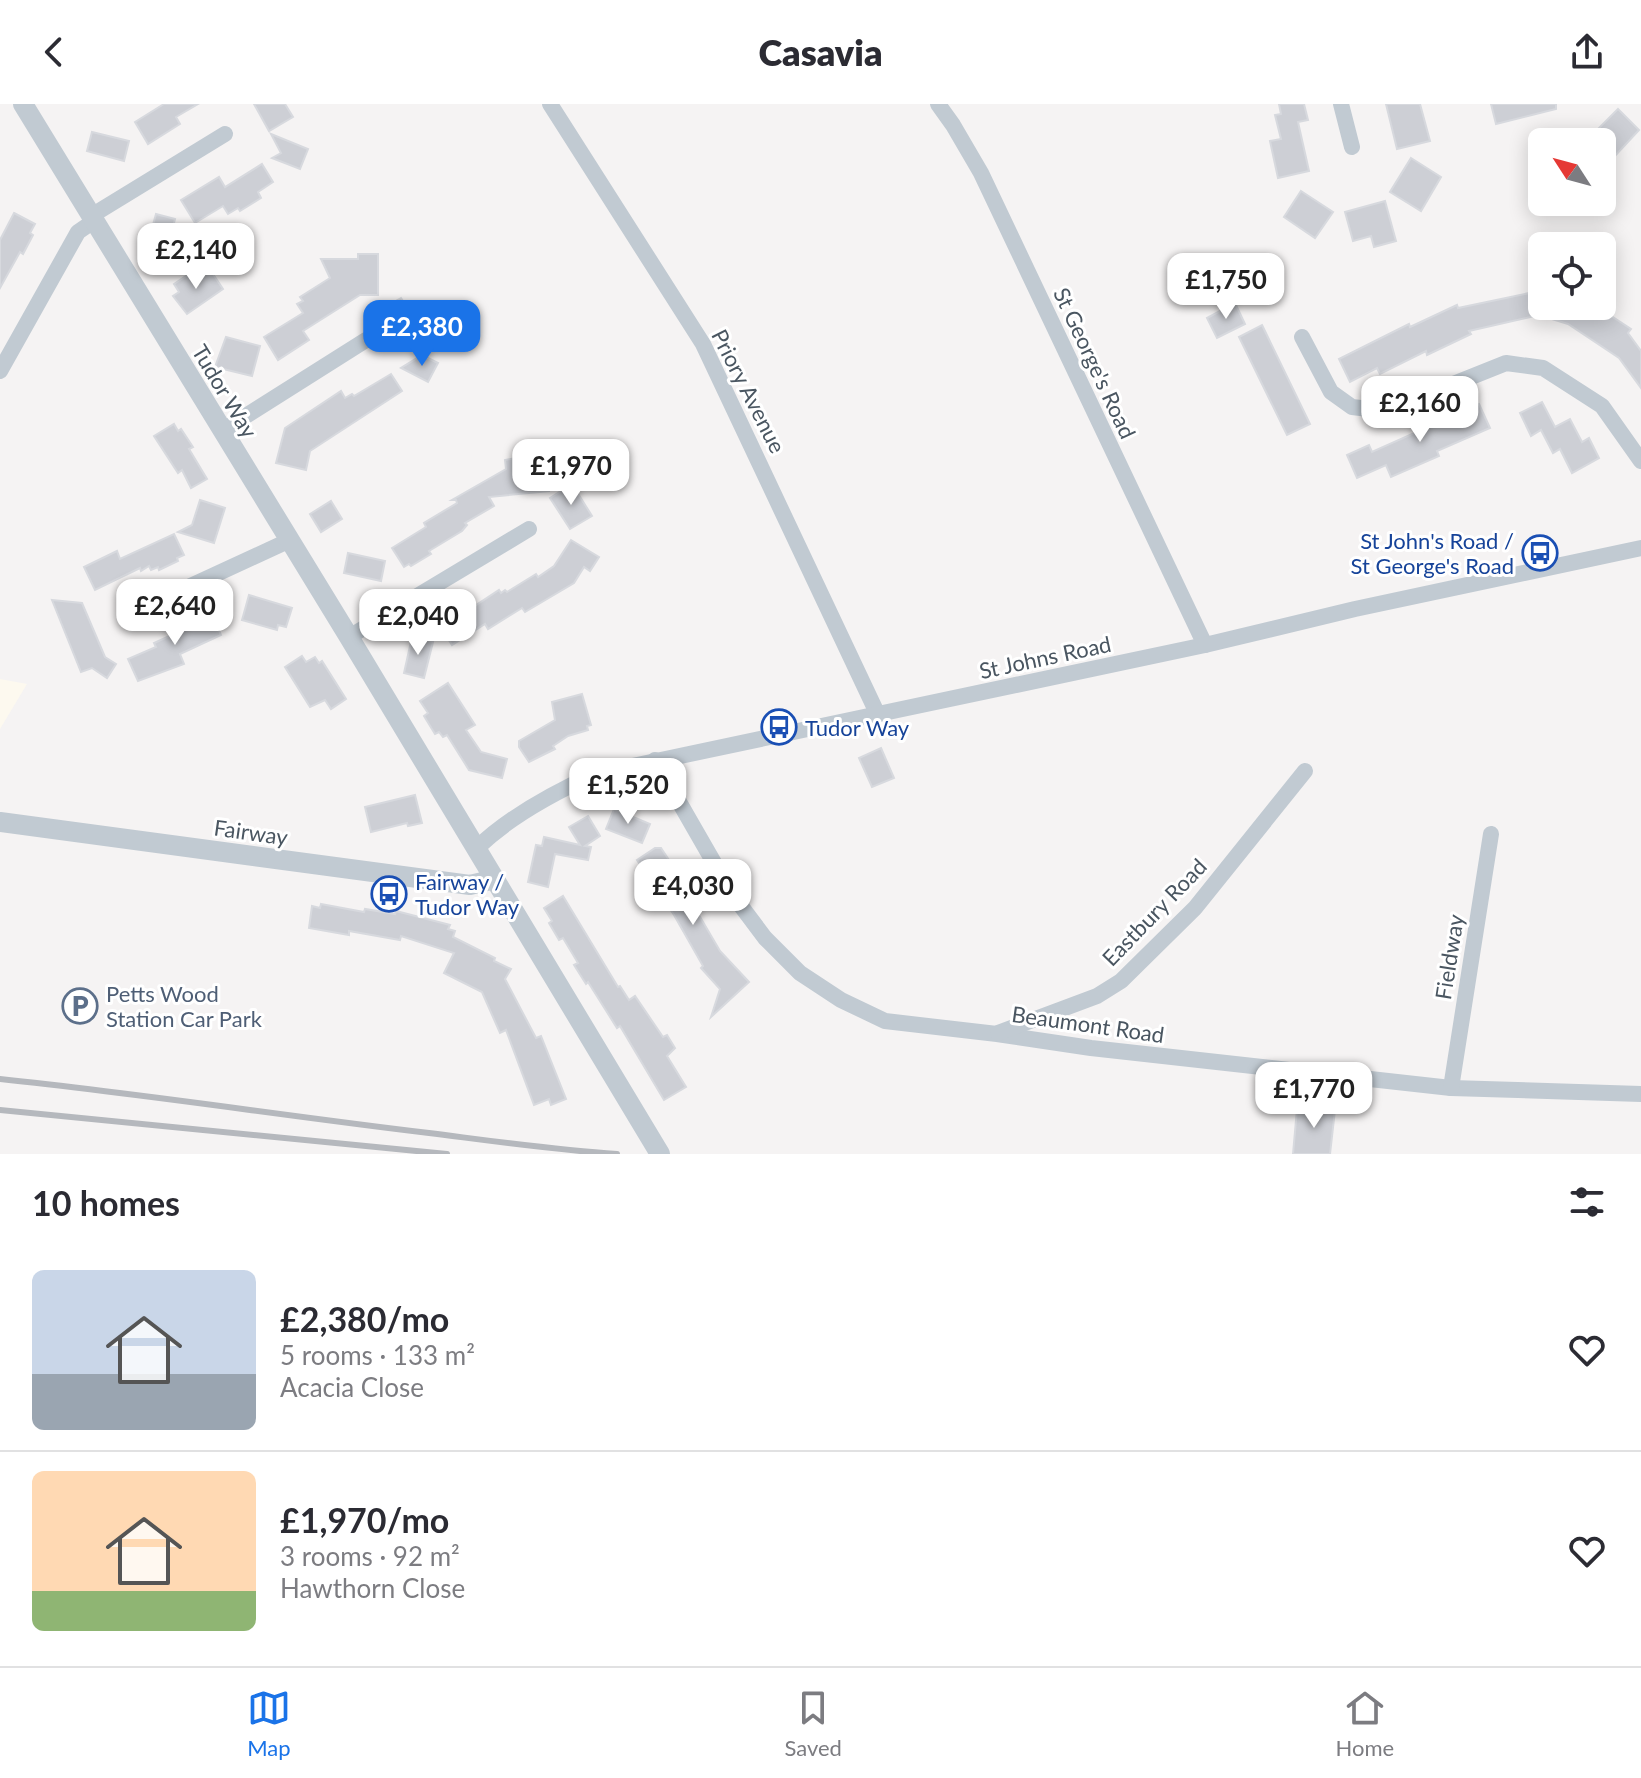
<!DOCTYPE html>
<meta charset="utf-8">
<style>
:root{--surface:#fff;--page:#f7f7f7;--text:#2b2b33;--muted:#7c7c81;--line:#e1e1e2;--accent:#1a73e8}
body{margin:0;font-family:Lato,sans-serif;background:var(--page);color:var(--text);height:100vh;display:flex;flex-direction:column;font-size:30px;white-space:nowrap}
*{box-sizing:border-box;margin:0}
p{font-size:26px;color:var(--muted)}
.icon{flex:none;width:44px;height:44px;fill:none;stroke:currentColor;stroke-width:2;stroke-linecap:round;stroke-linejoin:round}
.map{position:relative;height:1050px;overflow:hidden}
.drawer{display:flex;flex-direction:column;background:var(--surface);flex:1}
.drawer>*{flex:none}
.needle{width:52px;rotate:306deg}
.buttons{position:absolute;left:1528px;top:24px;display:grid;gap:16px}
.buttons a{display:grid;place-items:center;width:88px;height:88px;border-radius:12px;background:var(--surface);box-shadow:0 4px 20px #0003;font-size:40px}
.price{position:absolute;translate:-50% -68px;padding:0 18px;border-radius:16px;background:#fff;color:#222;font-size:26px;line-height:52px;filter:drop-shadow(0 2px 4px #0008)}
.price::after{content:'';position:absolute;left:50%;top:48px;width:24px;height:18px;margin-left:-12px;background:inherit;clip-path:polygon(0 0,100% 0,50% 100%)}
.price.current{background:var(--accent);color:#fff}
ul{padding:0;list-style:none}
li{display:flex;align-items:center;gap:24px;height:200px;padding:0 32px}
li+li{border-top:2px solid var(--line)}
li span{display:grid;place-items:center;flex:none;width:224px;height:160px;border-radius:12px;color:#555}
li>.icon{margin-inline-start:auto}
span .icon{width:96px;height:96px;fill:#fffc;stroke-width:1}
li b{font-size:34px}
h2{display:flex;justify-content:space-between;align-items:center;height:96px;padding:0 32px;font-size:34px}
header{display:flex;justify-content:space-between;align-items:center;height:104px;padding:0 32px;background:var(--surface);font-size:36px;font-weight:800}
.dock{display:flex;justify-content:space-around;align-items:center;height:112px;border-top:2px solid var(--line);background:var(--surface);font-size:22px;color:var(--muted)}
.dock a{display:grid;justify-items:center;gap:4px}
.dock .current{color:var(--accent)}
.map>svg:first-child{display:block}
.commercial{fill:#fdf9ef}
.building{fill:#cdcfd5;stroke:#d7d9de;stroke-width:2}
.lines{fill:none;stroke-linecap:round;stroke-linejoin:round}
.minor{stroke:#c1cad2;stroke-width:16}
.tertiary{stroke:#c1cad2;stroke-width:20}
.rail{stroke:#b5b8bd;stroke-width:6}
.labels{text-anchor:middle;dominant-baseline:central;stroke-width:6;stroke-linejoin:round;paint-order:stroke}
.street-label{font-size:22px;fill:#4a5661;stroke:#fff}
.transit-label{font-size:22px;fill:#164399;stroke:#fff;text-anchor:start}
.service-label{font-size:22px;fill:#4e5e75;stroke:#fff;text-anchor:start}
</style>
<header><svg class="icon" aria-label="back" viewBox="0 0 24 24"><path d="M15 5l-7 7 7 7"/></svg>Casavia<svg class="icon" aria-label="share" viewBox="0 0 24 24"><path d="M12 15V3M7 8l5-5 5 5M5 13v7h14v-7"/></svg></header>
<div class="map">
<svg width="1641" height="1050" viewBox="0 0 1641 1050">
<rect width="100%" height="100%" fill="#f5f3f3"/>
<!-- commercial -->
<polygon class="commercial" points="0,575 27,580 0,625"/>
<!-- building -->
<g class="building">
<polygon points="164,0 198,0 176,13 180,20 148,40 135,18"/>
<polygon points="254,0 285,0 293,13 269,27"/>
<polygon points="1279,0 1304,0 1308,16 1298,18 1309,67 1278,74 1270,37 1281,35 1275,11 1281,10"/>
<polygon points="1386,0 1420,0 1430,37 1397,45"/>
<polygon points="1491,0 1556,0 1556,5 1496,20"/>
<polygon points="1618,5 1639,26 1614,53 1602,38 1592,31"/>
<polygon points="92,28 129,37 124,57 87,47"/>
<polygon points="271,30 308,45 300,65 272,54 281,49"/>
<polygon points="1411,54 1441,73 1421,107 1390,88"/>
<polygon points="262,60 273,78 258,88 261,94 240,107 238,104 228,110 223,102 195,119 181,96 219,73 225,83"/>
<polygon points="1301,87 1333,108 1315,134 1284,113"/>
<polygon points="1385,97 1396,137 1374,143 1371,132 1353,137 1345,108"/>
<polygon points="14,109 35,120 30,129 33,131 23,150 20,148 0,184 0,136"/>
<polygon points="156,110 175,115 166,151 146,146"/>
<polygon points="358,150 378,150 378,191 360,191 303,227 309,236 278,256 264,233 303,209 297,200 303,197 300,193 330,174 321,155 358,155"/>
<polygon points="211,167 223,185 187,210 173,192 179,188 174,180 192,168 197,176"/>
<polygon points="1534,188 1537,202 1596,202 1631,225 1628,229 1641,247 1641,284 1619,254 1568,220 1539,211 1469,227 1471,230 1427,251 1426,247 1380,270 1377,264 1350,278 1339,255 1409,220 1410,223 1457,201 1458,204"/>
<polygon points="401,194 420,224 401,236 397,230 395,231 382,205"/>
<polygon points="1235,199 1245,220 1217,234 1207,214"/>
<polygon points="1262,221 1310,320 1287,331 1239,233"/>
<polygon points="226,233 260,242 252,272 215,263"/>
<polygon points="422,251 438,259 428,278 401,264"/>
<polygon points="391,270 402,287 310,347 306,366 276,359 285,324 341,287 345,294 352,290 354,292"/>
<polygon points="1542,298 1555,323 1570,315 1582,338 1589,334 1599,354 1572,369 1560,345 1553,349 1541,326 1531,332 1520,309"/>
<polygon points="1479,300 1490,324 1437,347 1439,352 1391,373 1386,361 1357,374 1347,351 1369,341 1372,348"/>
<polygon points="174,320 178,327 181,325 193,343 189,345 207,375 191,384 182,366 178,369 154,332"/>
<polygon points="537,350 538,360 546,360 549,387 489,393 494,402 465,419 467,421 462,427 429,447 431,450 411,462 409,460 404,463 392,444 426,423 424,419 457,399 456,396 452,396 506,365 505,356"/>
<polygon points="572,380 592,412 570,425 550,394"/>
<polygon points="200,396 225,404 214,439 178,428 192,421"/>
<polygon points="331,397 342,415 321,428 310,410"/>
<polygon points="174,430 184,451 177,454 178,457 159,466 158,463 151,466 149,462 141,467 140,464 95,486 84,463 117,447 120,455"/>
<polygon points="571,436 599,453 590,467 584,463 574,479 525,508 522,504 488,525 485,520 452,541 440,522 445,518 443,516 463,503 465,506 470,505 499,486 501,489 505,486 507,488 536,470 538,473 554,462"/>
<polygon points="348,449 385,457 381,477 344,469"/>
<polygon points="249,491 292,504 286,523 278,521 277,526 242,516"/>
<polygon points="52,496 82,499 105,553 116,560 107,574 92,564 81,568"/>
<polygon points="203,510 205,513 212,510 221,531 180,550 184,560 138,577 128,555 156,543 154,539 174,530 171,525"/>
<polygon points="412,533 433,538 424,574 404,569"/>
<polygon points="302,552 306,558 315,553 319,559 322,557 346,595 331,605 325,596 310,603 285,563"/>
<polygon points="448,579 475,621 466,626 481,648 507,655 502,674 469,666 447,631 443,633 439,628 435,630 424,612 428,609 420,597"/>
<polygon points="582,590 591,621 587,622 588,626 568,632 553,642 555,645 529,658 519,643 519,637 555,616 552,598"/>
<polygon points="881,644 894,674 872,683 859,654"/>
<polygon points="415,691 422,719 408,722 407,719 371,728 365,703"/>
<polygon points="614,705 650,720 642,739 606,725"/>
<polygon points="588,712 600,732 585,742 591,743 588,756 555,750 548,783 528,778 536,741 542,742 544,733 580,741 569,723"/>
<polygon points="655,744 661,744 671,759 669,760 720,847 749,878 711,913 720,885 701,864 703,862 674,811 637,756"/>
<polygon points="563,792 618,883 620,882 629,896 635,892 663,933 667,931 675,944 667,952 686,983 664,996 620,922 617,924 588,878 586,880 574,861 578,859 563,834 559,836 549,819 552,817 544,804"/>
<polygon points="321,800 364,808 365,805 395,810 396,807 450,821 448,825 455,827 453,833 495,854 494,857 511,865 505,875 536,934 541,932 566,995 551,1001 549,995 534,1001 506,926 500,929 482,888 444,869 454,849 401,832 400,836 349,827 349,831 309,824 312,802 320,804"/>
<polygon points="1307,1001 1322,1001 1335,1006 1330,1050 1293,1050 1297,1005"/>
</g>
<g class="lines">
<!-- minor -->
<g class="minor">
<polyline points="550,0 703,240 878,611"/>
<polyline points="938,0 953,21 981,69 1205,541"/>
<polyline points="1341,0 1352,43"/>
<polyline points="91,112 225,30"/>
<polyline points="1302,233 1331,288 1352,303 1386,307 1506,259 1543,264 1602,302 1641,357"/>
<polyline points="0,267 78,128 94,117"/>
<polyline points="222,327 366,236"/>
<polyline points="132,509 288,437"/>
<polyline points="349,533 529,425"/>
<polyline points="655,656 732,790 765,834 800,869 841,896 885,917 997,930 1091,944 1451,984 1641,990"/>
<path d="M477,744C510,712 553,689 595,670L1205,541L1355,505L1641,444"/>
<polyline points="998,929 1097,892 1121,877 1195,804 1305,667"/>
<polyline points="1451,984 1491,730"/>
</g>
<!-- tertiary -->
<g class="tertiary">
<polyline points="23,0 349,533 660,1050"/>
<polyline points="0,718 470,781 495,775"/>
</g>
<!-- rail -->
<g class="rail">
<path d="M0,975C144,990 286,1012 429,1029C492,1037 554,1046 617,1050"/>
<polyline points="0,1006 447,1050"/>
</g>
</g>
<!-- icons -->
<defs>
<symbol id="bus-ring" viewBox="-11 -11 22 22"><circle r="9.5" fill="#fff" stroke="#1a4fb4" stroke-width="1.5"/><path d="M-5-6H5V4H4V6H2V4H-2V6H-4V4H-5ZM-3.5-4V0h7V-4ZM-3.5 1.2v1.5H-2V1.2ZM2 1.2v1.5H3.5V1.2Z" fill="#1a4fb4"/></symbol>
<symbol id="parking-ring" viewBox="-11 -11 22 22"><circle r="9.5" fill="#fff" stroke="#5c6f8a" stroke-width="1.5"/><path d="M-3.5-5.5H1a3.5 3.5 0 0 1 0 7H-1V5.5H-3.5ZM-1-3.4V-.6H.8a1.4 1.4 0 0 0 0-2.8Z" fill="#5c6f8a"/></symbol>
</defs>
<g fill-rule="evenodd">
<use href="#bus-ring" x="1520" y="429" width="40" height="40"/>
<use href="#bus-ring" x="759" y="603" width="40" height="40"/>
<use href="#bus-ring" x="369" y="770" width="40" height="40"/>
<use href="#parking-ring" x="60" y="882" width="40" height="40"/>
</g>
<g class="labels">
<!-- street labels -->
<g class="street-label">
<text transform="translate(1095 259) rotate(65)">St George's Road</text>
<text transform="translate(225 287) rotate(59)">Tudor Way</text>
<text transform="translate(749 287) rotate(63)">Priory Avenue</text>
<text transform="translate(1045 553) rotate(-12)">St Johns Road</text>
<text transform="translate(251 728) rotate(8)">Fairway</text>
<text transform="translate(1154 808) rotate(-46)">Eastbury Road</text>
<text transform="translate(1449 853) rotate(-81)">Fieldway</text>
<text transform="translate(1088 920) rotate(8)">Beaumont Road</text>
</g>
<!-- transit labels -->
<g class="transit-label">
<text x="1514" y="436" text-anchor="end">St John's Road /<tspan x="1514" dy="25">St George's Road</tspan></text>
<text x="805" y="623">Tudor Way</text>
<text x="415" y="777">Fairway /<tspan x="415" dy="25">Tudor Way</tspan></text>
</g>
<!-- service labels -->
<g class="service-label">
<text x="106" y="889">Petts Wood<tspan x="106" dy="25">Station Car Park</tspan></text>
</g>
</g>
</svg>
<div class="buttons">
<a><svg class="needle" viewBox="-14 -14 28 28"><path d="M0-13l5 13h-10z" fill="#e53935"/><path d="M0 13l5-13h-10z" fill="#7c7c81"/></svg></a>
<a><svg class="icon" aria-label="locate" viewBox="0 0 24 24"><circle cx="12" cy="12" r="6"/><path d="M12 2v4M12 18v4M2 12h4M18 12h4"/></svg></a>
</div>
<b class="price" style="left:196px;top:187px">£2,140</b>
<b class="price" style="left:1226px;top:217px">£1,750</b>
<b class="price current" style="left:422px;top:264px">£2,380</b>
<b class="price" style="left:1420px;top:340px">£2,160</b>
<b class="price" style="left:571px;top:403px">£1,970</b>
<b class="price" style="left:175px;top:543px">£2,640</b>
<b class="price" style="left:418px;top:553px">£2,040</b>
<b class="price" style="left:628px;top:722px">£1,520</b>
<b class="price" style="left:693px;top:823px">£4,030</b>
<b class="price" style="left:1314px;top:1026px">£1,770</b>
</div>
<section class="drawer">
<h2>10 homes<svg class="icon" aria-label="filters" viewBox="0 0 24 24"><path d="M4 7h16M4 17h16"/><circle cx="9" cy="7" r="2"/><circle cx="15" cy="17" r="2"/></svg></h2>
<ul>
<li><span style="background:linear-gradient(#c9d6e8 65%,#9aa5b1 0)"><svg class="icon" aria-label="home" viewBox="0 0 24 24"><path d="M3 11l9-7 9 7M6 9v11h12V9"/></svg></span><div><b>£2,380/mo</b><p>5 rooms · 133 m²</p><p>Acacia Close</p></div><svg class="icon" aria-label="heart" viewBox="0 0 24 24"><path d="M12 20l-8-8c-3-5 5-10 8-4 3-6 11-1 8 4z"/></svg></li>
<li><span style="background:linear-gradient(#ffd9b3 75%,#8fb573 0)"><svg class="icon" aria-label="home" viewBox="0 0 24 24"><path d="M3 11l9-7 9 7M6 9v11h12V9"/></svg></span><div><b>£1,970/mo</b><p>3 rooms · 92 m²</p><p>Hawthorn Close</p></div><svg class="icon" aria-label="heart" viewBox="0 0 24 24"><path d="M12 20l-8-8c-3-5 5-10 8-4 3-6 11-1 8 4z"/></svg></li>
</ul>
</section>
<nav class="dock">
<a class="current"><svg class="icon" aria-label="map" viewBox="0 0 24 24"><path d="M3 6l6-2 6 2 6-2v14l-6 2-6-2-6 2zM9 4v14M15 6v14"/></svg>Map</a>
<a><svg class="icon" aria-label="saved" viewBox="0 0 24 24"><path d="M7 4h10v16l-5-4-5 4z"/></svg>Saved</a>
<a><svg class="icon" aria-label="home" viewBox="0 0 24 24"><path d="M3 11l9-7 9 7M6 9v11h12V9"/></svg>Home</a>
</nav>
